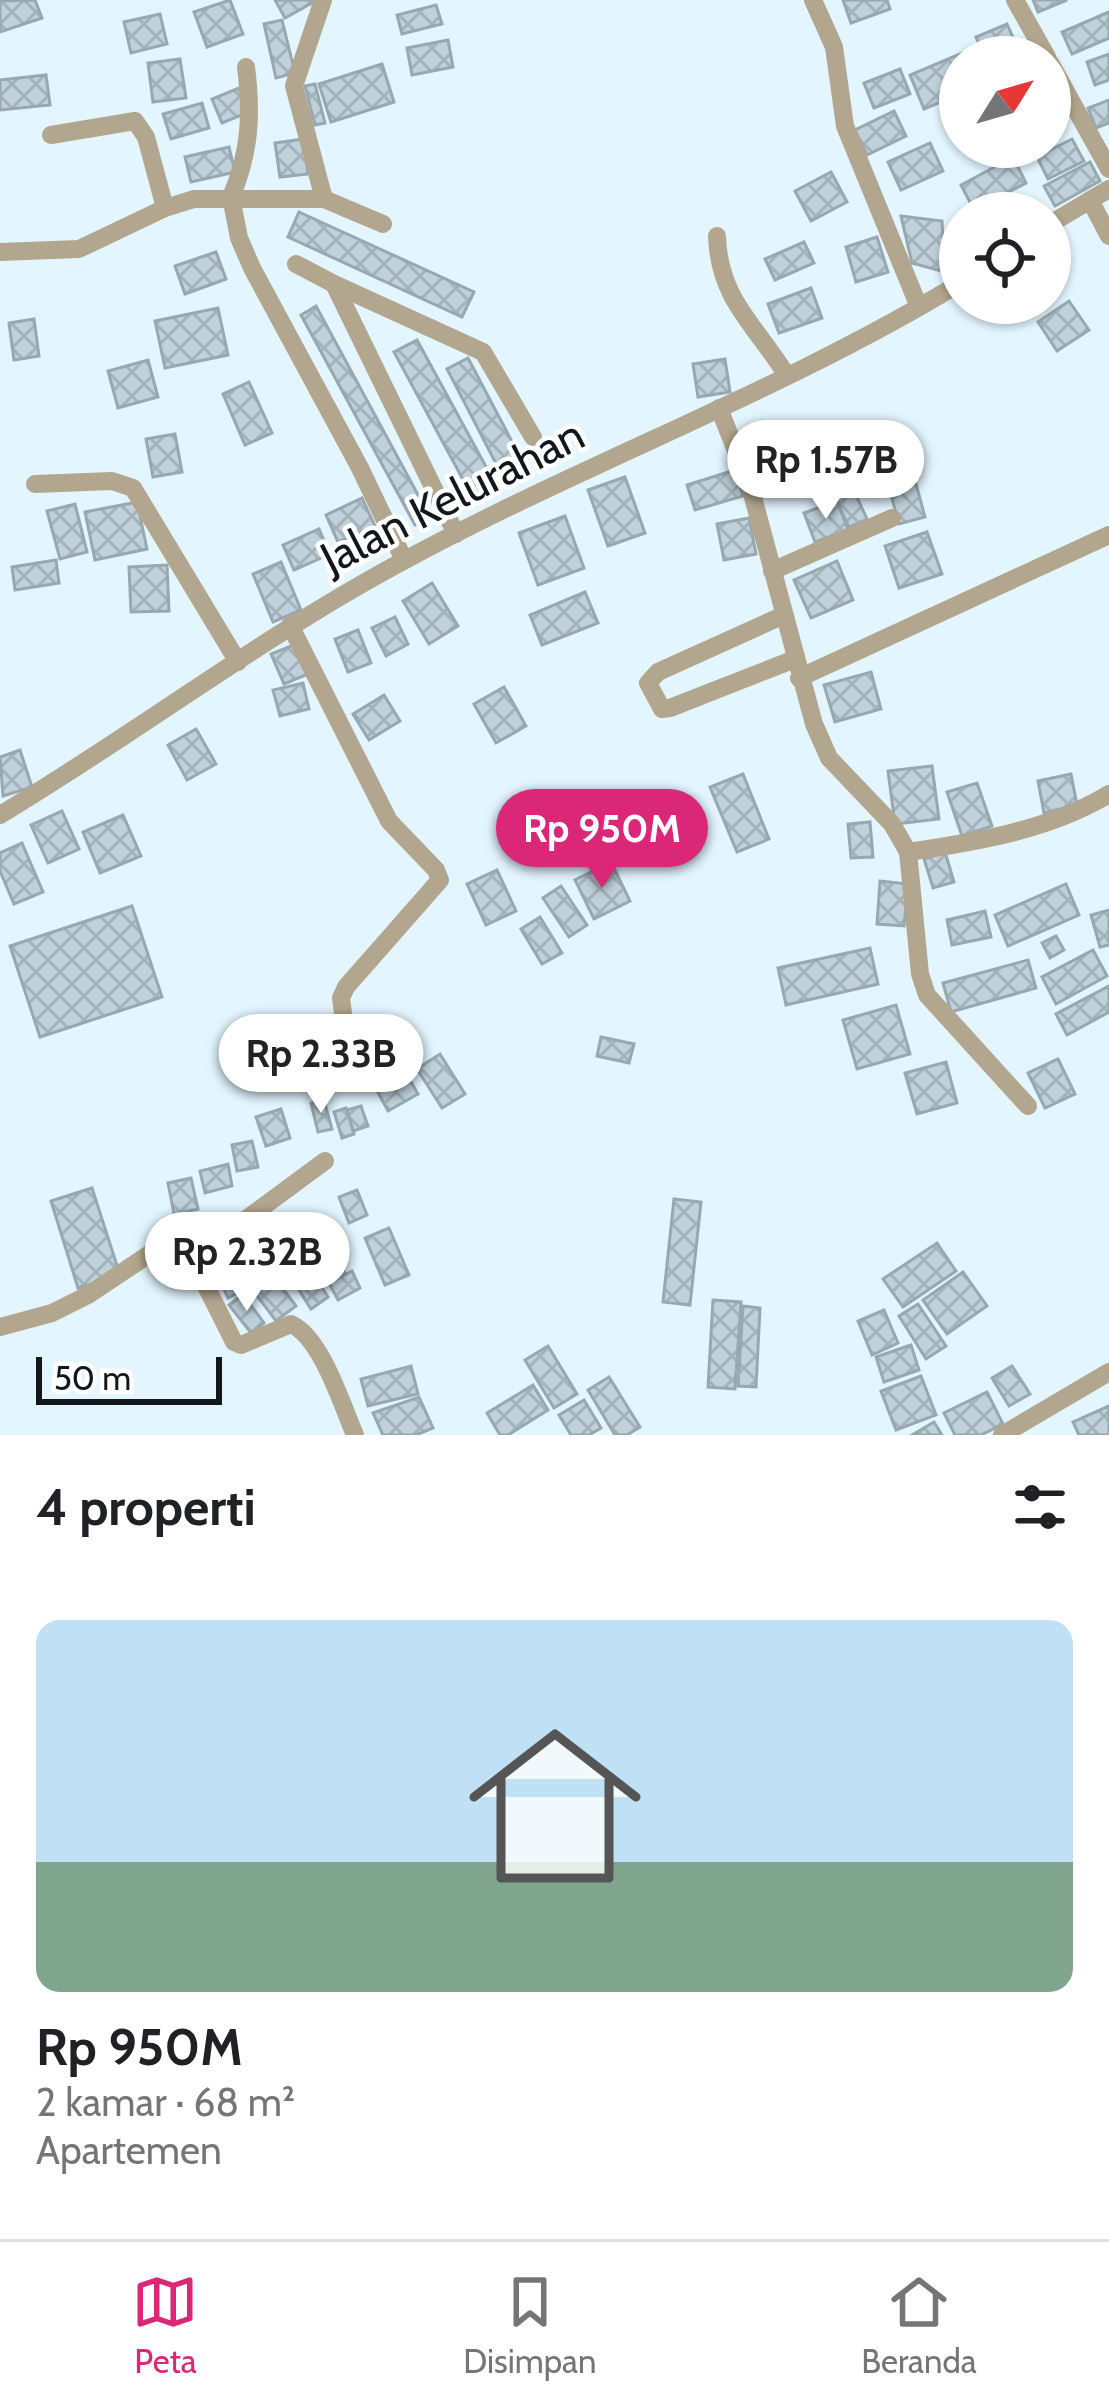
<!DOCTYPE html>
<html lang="id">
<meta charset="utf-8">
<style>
:root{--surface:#fff;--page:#f6f6f6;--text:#202124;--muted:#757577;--line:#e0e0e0;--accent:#db2777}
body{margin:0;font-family:Cabin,sans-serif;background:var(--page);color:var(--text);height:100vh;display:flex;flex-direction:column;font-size:45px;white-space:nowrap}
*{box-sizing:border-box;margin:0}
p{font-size:39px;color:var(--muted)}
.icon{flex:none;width:66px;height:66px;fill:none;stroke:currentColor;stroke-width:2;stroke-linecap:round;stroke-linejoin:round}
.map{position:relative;height:1435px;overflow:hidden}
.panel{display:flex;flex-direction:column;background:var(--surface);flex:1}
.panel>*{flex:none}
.needle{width:78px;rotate:53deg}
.tools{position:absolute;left:939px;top:36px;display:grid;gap:24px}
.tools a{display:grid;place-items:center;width:132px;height:132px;border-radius:50%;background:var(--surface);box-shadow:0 3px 9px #0004;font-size:60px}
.scale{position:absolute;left:36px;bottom:30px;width:186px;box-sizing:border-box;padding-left:12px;border:6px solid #11171a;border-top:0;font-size:33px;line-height:42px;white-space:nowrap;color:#11171a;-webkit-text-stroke:9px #fff;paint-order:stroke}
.price{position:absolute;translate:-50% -102px;padding:0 27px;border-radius:42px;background:#fff;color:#222;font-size:39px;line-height:78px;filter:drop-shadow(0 3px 6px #0008)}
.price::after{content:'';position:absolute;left:50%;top:72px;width:36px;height:27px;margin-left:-18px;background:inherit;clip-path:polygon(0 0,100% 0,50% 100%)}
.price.current{background:var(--accent);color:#fff}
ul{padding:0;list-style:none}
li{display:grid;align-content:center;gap:24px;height:636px;padding:0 36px}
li+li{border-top:3px solid var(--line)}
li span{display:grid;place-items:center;height:372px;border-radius:24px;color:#555}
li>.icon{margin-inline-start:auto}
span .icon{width:216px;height:216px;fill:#fffc;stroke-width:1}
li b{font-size:51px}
h2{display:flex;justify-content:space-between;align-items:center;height:144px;padding:0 36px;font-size:51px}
.tabs{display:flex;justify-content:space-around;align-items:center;height:168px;border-top:3px solid var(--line);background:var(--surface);font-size:33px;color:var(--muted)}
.tabs a{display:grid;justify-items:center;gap:6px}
.tabs .current{color:var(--accent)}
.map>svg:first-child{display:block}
.building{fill:url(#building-cross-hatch);stroke:#97a8b1;stroke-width:3}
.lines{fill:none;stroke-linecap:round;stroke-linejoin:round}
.minor{stroke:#b3a68e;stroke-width:18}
.labels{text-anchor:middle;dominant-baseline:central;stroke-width:9;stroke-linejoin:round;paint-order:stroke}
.street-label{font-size:45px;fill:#11171a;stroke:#fff}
</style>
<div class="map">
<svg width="1109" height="1435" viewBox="0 0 1109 1435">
<defs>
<pattern id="building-cross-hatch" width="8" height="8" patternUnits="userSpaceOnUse" patternTransform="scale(3)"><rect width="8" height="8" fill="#c0d1db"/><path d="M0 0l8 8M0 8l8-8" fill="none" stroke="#a4b3bb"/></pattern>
</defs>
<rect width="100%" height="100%" fill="#e3f5ff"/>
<!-- building -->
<g class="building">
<polygon points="35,0 42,18 0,32 0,1"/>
<polygon points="230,0 243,34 207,47 194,12"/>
<polygon points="275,0 315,0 316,1 285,18"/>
<polygon points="843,0 887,0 890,9 851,23"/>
<polygon points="1033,0 1067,0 1038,12"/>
<polygon points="436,5 442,24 402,34 397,15"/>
<polygon points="1109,12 1109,38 1072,54 1062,32"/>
<polygon points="160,14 167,44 131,53 124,22"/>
<polygon points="282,20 295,73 276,78 264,24"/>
<polygon points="1007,24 1015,42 984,55 976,37"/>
<polygon points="448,40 453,67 412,75 407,48"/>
<polygon points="967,51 969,57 960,57 960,94 924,109 910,75"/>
<polygon points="1109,54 1109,80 1095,85 1087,62"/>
<polygon points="180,59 186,98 153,102 148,63"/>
<polygon points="382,64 394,102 331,122 319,84"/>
<polygon points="900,69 910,94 874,108 864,83"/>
<polygon points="46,75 50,105 0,110 0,80"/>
<polygon points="315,84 325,123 315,125 305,86"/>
<polygon points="239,88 249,112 222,123 212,99"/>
<polygon points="1109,100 1109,123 1096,128 1088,108"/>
<polygon points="202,103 209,128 171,139 163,114"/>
<polygon points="894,111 906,136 867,155 855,130"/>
<polygon points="303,139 308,174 280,177 275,143"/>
<polygon points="1072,139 1084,161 1048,179 1037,157"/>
<polygon points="930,143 943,171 901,190 888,162"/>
<polygon points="229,147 235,172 191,182 185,157"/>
<polygon points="1013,157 1026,183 974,210 961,185"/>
<polygon points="1090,162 1100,181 1055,206 1044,186"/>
<polygon points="831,172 847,202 811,221 795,191"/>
<polygon points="1030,201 1035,213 1003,213"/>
<polygon points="299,212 474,292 462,317 288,237"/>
<polygon points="901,216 942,221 945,272 912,263"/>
<polygon points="877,237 888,272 856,282 846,247"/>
<polygon points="804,242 814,263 775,280 765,259"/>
<polygon points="216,252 226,279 185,294 175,266"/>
<polygon points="811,288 822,318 779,333 768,304"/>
<polygon points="1069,301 1089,330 1057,351 1038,322"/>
<polygon points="316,306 430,517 415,525 301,315"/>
<polygon points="218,308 228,355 165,368 155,321"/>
<polygon points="34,319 39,356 14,360 9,323"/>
<polygon points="417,340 497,487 474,500 394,352"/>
<polygon points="468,358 528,472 506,483 447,369"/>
<polygon points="725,359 730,392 698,397 693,364"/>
<polygon points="148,360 158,397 118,408 108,371"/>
<polygon points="249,382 272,433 245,445 223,394"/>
<polygon points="798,428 811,476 768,488 755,440"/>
<polygon points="175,434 182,472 153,477 146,439"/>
<polygon points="735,470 743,496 695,510 687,485"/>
<polygon points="625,477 645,533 608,546 588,490"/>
<polygon points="850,482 867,519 849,527 832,491"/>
<polygon points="916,484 925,517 899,524 890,491"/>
<polygon points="362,498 375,526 338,542 326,515"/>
<polygon points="837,501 848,530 815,542 804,513"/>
<polygon points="137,502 147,549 95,560 85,512"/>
<polygon points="75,504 87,552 60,559 47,511"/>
<polygon points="565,516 584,568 538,585 519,533"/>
<polygon points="749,518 756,554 724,560 717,524"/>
<polygon points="319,529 330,554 294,570 283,545"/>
<polygon points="927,532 942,574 899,588 885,546"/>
<polygon points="56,560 59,583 15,590 12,567"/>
<polygon points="837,561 853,600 811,618 794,580"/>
<polygon points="281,562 301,610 273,622 253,574"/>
<polygon points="167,565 169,611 131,612 129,567"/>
<polygon points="432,583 458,626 429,644 403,601"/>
<polygon points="585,592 598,623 542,645 530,615"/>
<polygon points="395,617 408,644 386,656 372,628"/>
<polygon points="358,630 371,663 348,672 335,639"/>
<polygon points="296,644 308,674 284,684 271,654"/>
<polygon points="871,672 881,709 835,722 824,685"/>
<polygon points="303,683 309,709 280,716 273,690"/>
<polygon points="504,687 526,726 496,743 474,704"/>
<polygon points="384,695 400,721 369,740 353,714"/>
<polygon points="196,729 216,764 187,780 168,745"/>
<polygon points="20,750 32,787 3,796 0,757"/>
<polygon points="932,766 939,819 895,824 888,771"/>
<polygon points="743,774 769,839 737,852 710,787"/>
<polygon points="1071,774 1077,805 1044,813 1038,781"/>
<polygon points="977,783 992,826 962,836 947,792"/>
<polygon points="62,811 79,849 48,863 31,825"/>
<polygon points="123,815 141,856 100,873 83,832"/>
<polygon points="870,822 873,857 851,858 848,824"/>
<polygon points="22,843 43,892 14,904 0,871 0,853"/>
<polygon points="945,852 954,882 933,888 924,859"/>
<polygon points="611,862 630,901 594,919 575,880"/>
<polygon points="497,870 516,911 486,925 467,884"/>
<polygon points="880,881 908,884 904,926 877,924"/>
<polygon points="1066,884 1079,915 1008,946 995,915"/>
<polygon points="561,886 587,925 569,937 543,898"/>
<polygon points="132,906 162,997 40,1037 10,946"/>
<polygon points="1109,910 1109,945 1100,947 1091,915"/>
<polygon points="985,911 991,937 952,945 947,920"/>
<polygon points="540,917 562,953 542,964 521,929"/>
<polygon points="1056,936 1064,950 1050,958 1042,943"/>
<polygon points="870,948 878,984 786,1005 778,968"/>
<polygon points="1093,950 1107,976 1056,1004 1042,977"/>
<polygon points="1028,960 1036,988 951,1012 943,983"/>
<polygon points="1109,986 1109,1012 1067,1035 1056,1014"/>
<polygon points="896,1005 910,1054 857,1069 843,1020"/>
<polygon points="601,1037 634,1044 629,1063 597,1056"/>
<polygon points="440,1054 465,1094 442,1108 417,1069"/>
<polygon points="1058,1059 1075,1094 1045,1108 1028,1073"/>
<polygon points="946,1062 957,1103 917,1114 905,1073"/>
<polygon points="404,1070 418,1094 388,1111 375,1087"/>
<polygon points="324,1100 332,1129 318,1132 311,1103"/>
<polygon points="361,1106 368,1126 353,1131 347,1110"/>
<polygon points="346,1108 354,1134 342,1138 334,1112"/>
<polygon points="281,1109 290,1138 266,1146 256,1117"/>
<polygon points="252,1141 258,1167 237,1171 232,1145"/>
<polygon points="228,1164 232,1186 205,1193 200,1171"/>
<polygon points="191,1178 198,1209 174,1214 168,1183"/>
<polygon points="92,1188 120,1275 78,1288 51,1201"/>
<polygon points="357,1190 367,1215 349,1223 339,1197"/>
<polygon points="674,1199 701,1202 690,1305 663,1302"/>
<polygon points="389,1228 409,1275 385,1285 365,1238"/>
<polygon points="279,1235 290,1261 266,1271 255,1246"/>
<polygon points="937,1243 956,1271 903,1307 883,1279"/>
<polygon points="246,1247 261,1281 228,1298 212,1263"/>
<polygon points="335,1254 345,1274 325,1285 314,1265"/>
<polygon points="309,1267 328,1297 311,1309 292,1279"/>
<polygon points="352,1271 360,1288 338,1300 329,1283"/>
<polygon points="963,1272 987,1306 947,1334 923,1300"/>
<polygon points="275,1278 296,1306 276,1321 255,1293"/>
<polygon points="243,1294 264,1323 251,1333 229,1305"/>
<polygon points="713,1300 741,1302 735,1389 708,1387"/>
<polygon points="918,1304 946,1346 926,1359 899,1316"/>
<polygon points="743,1306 760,1308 756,1387 738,1386"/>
<polygon points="884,1310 898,1343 872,1355 858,1321"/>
<polygon points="911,1345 919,1370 884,1382 876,1357"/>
<polygon points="548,1346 577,1394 554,1408 525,1360"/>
<polygon points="411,1366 418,1394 368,1406 361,1379"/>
<polygon points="1012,1366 1030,1394 1009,1406 992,1378"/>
<polygon points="921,1376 936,1415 896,1430 881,1391"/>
<polygon points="609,1377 640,1427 627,1435 615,1435 588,1390"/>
<polygon points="533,1385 548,1410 508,1435 500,1435 487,1413"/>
<polygon points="987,1392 1003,1424 981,1435 955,1435 944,1413"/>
<polygon points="419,1397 433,1428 416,1435 383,1435 373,1413"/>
<polygon points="584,1400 601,1428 589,1435 571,1435 559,1415"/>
<polygon points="1109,1406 1109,1435 1079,1435 1073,1422"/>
<polygon points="934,1422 942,1435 912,1435"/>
</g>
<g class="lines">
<!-- minor -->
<g class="minor">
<polyline points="323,0 294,86 324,199"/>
<polyline points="813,0 834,47 845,126 919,307"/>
<polyline points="1015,0 1047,57"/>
<polyline points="1050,63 1109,169"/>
<polyline points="51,135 135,121 146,137 165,208"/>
<polyline points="231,197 239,238 252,268 360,468 404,560"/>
<path d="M231,197C250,153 252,114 246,67"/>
<polyline points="1090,200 1109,236"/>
<polyline points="1050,224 1109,189"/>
<path d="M717,236C719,300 756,325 787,376"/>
<polyline points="0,252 79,249 165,208 194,199 324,199 383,224"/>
<polyline points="296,264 334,284"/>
<path d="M719,408L750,486L814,724L829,758L892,824L908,852C976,842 1050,830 1109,794"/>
<polyline points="35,484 112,481 133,488 238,662"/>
<polyline points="456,534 334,284 483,352 533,437"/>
<polyline points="772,571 892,518"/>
<polyline points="784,615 658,672 648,683 662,709 670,708 795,659"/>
<polyline points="290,625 389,821 436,870 440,880 346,987 341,998 343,1013"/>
<polyline points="799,678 1109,535"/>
<path d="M0,815C138,732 266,634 407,559C589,461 784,390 960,283"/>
<polyline points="908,852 920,974 927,995 1028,1106"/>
<polyline points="188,1250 245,1220 325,1161"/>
<path d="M0,1327L52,1313L88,1295L160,1247L176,1245L188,1250L234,1342L241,1345L291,1324C321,1337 342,1405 355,1435"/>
<polyline points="1002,1435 1109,1372"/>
</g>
</g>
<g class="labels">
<!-- street labels -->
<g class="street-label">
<text transform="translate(452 496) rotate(-27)">Jalan Kelurahan</text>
</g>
</g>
</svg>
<div class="tools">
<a><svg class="needle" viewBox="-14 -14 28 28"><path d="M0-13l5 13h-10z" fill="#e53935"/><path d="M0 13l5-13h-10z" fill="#757577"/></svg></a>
<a><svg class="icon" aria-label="locate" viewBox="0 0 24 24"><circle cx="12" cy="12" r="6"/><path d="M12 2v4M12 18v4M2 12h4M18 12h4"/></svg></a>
</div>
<div class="scale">50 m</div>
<b class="price" style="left:826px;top:522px">Rp 1.57B</b>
<b class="price current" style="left:602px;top:891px">Rp 950M</b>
<b class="price" style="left:321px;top:1116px">Rp 2.33B</b>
<b class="price" style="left:247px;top:1314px">Rp 2.32B</b>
</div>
<section class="panel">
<h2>4 properti<svg class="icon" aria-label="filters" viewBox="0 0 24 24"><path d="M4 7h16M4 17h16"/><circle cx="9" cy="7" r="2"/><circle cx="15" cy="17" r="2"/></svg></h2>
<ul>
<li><span style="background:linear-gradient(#bfe0f5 65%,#7fa58c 0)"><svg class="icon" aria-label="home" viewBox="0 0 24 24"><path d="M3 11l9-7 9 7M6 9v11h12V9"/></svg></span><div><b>Rp 950M</b><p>2 kamar · 68 m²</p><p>Apartemen</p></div></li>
</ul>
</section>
<nav class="tabs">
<a class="current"><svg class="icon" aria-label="map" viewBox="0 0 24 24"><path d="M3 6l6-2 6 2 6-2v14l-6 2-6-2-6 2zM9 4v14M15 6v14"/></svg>Peta</a>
<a><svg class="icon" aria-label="saved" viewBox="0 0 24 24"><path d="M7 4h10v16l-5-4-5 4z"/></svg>Disimpan</a>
<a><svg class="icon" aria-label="home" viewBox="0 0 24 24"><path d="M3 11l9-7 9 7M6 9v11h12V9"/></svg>Beranda</a>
</nav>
